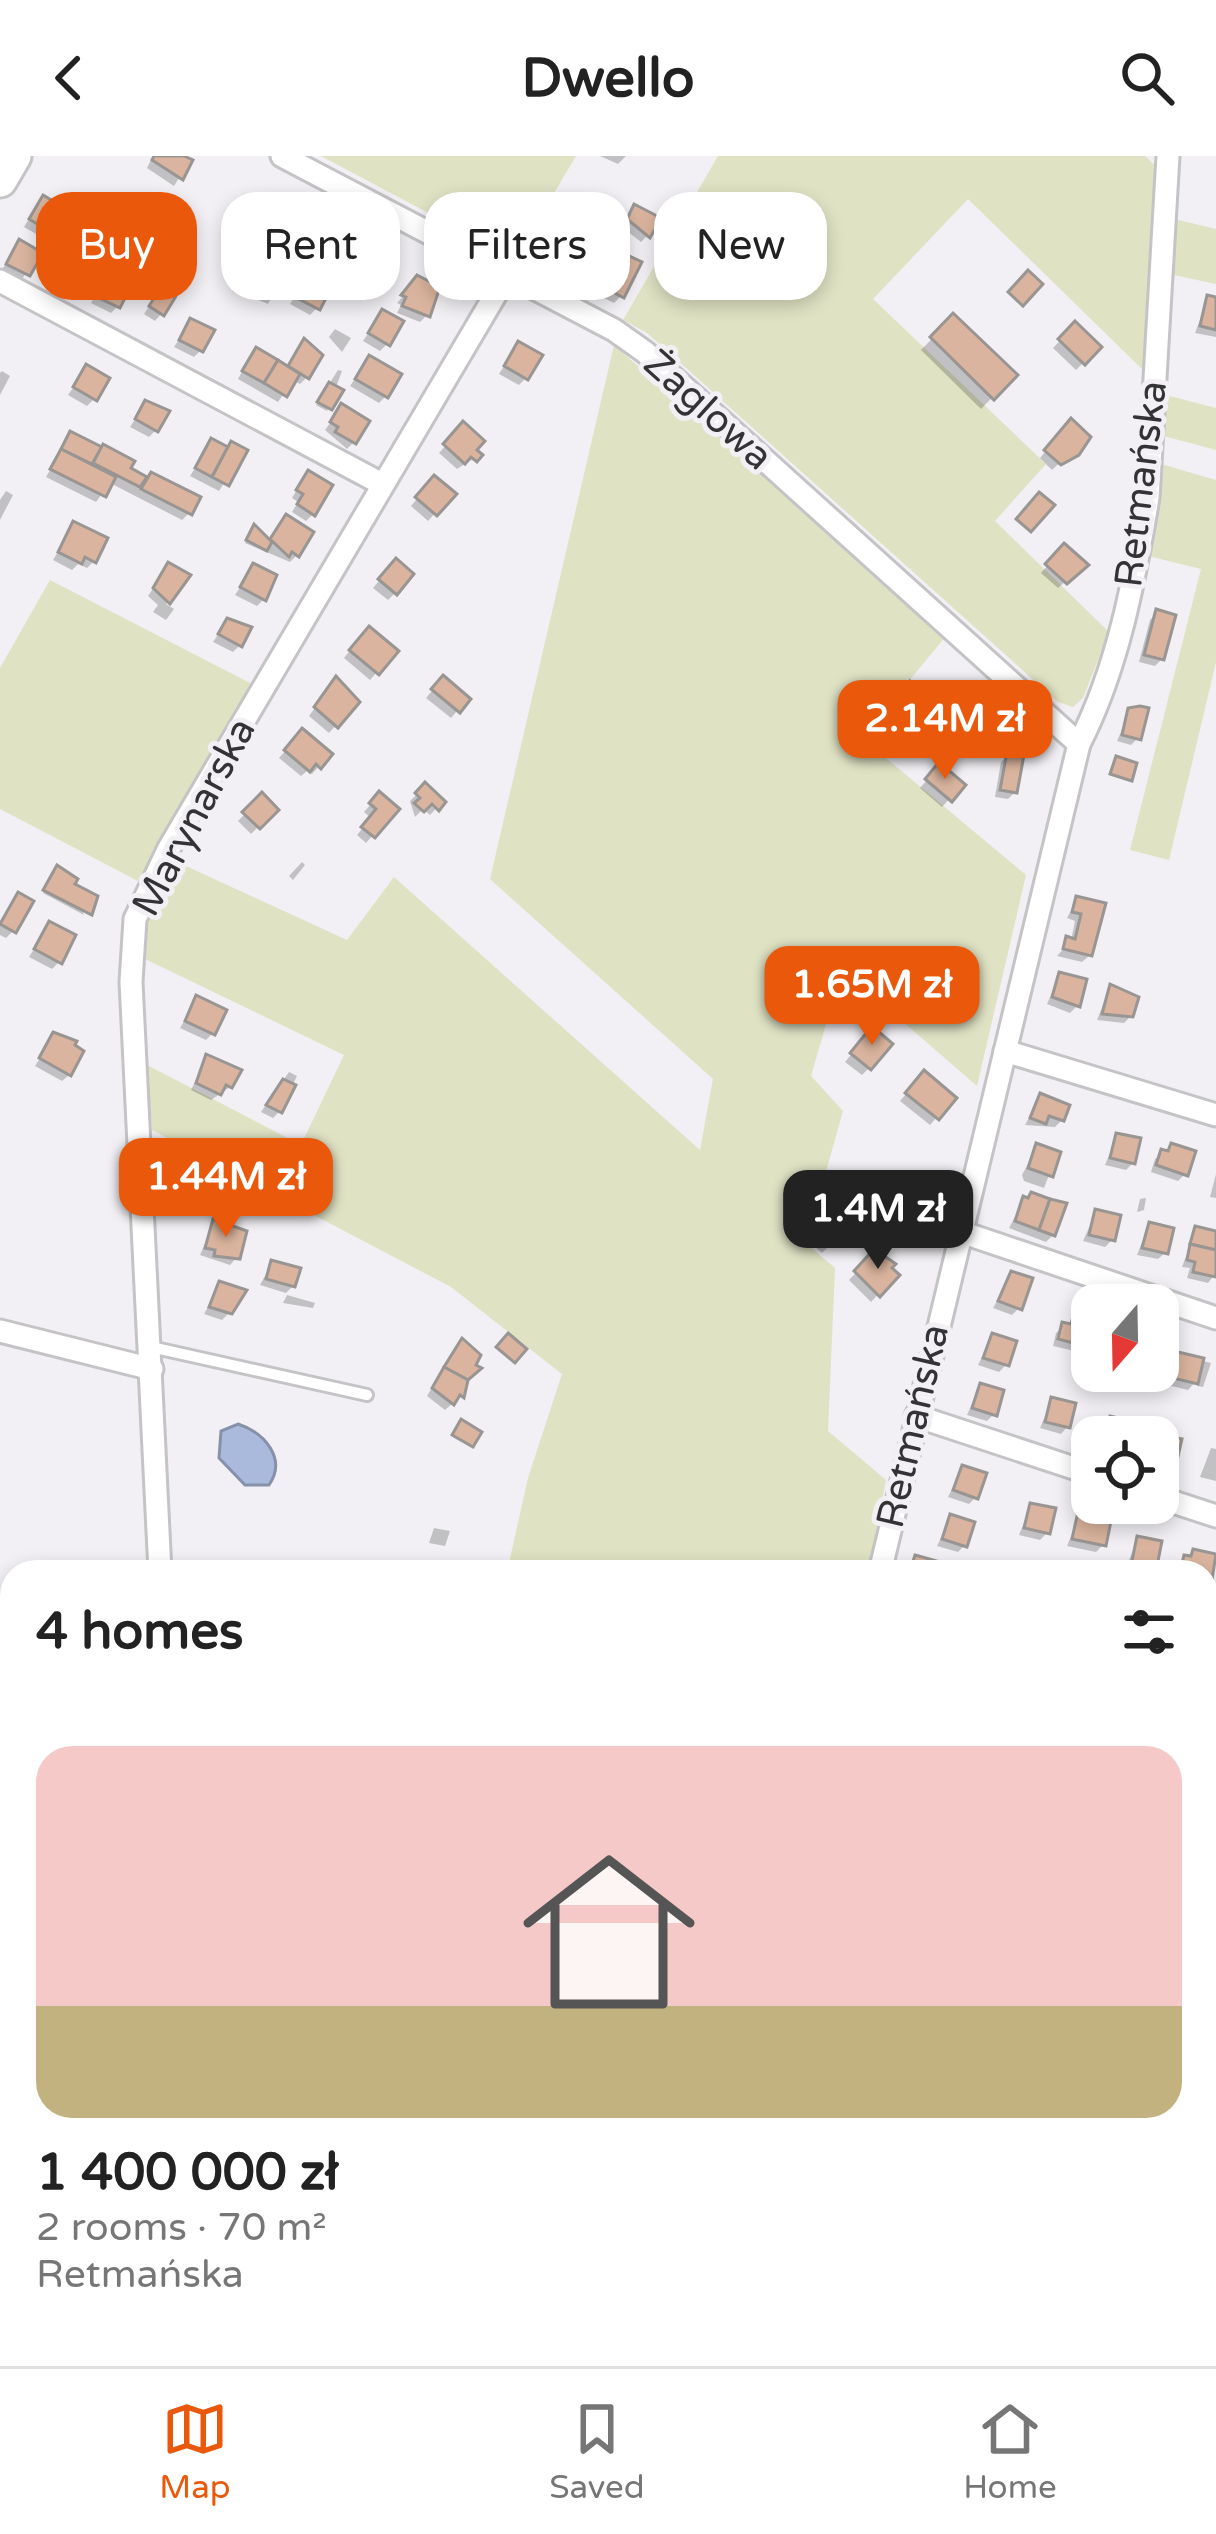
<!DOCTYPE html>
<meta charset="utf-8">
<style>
:root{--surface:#fff;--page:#f6f6f6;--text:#222;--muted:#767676;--line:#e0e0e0;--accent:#ea580c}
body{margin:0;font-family:"Varela Round",sans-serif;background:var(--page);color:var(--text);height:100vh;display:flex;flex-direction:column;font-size:45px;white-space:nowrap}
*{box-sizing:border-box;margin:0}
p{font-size:39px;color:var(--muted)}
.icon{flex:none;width:66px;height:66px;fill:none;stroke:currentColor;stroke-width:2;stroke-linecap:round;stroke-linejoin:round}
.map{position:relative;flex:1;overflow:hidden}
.panel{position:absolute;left:0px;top:1404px;width:1218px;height:807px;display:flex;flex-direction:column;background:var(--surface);border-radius:36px 36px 0 0;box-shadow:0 6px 18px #0003}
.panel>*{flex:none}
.banner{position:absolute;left:36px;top:36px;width:1146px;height:108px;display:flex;gap:24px}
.needle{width:78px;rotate:200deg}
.buttons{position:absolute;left:1071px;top:1128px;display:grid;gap:24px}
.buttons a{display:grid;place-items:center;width:108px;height:108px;border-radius:24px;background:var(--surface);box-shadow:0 6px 18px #0003;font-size:60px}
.price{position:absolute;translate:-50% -102px;padding:0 27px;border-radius:24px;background:var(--accent);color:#fff;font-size:39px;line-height:78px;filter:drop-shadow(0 3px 6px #0008)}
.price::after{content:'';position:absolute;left:50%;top:72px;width:36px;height:27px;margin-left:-18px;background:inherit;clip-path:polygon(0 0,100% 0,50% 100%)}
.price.on{background:#222;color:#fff}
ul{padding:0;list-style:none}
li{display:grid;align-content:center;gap:24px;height:636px;padding:0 36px}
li+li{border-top:3px solid var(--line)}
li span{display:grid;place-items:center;height:372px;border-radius:36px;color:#555}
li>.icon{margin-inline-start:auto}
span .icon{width:216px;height:216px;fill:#fffc;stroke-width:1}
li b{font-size:51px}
h2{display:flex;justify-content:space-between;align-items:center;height:144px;padding:0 36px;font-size:51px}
.tag{padding:0 42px;border-radius:36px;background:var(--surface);box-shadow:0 6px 18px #0003;font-size:42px;line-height:108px}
.tag.on{background:var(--accent);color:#fff}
header{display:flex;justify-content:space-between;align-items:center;height:156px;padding:0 36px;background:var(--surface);font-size:54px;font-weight:700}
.menu{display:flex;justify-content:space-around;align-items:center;height:168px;border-top:3px solid var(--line);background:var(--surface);font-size:33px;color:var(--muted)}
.menu a{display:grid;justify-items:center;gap:6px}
.menu .on{color:var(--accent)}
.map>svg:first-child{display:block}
.green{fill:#dfe2c3}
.water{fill:#a9badd;stroke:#8691aa;stroke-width:3}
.shadow{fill:#0003}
.building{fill:#dab49e;stroke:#999593;stroke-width:3}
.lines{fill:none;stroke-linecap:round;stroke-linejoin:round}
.service-casing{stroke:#c4c3c6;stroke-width:16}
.minor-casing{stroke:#c4c3c6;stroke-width:27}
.primary-casing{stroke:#c4c3c6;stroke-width:39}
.service{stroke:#fff;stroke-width:10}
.minor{stroke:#fff;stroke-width:21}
.primary{stroke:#fff;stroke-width:33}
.rail-casing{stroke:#878588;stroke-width:10}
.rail{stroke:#f2f0f4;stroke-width:6;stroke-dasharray:18;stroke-linecap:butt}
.labels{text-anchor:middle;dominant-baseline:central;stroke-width:10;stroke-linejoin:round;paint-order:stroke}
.street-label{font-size:39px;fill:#333234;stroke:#f2f0f4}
</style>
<header><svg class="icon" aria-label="back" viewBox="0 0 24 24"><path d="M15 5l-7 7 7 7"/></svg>Dwello<svg class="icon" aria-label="search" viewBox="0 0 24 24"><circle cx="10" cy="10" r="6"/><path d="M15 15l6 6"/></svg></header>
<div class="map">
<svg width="1216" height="2210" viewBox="0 0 1216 2210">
<rect width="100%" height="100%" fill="#f2f0f4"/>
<!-- green -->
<g class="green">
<polygon points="321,0 576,0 515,103"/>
<polygon points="718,0 1145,0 1159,13 1144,215 968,43 873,143 1046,308 995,365 1109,476 1083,542 1073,551 1058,546 647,177 623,164"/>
<polygon points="1174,63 1216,73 1216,128 1174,119"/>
<polygon points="614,189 946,480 862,582 1026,719 977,930 842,813 811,920 843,955 806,1087 835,1112 828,1275 886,1324 868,1416 507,1416 528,1322 562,1218 451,1131 152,974 147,909 301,989 344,899 143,802 148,764 173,704 347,784 394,721 700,994 713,923 490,723"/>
<polygon points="1166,239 1216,252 1216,294 1160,279"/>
<polygon points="1161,308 1216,324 1216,506 1169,704 1130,694 1201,413 1148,400"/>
<polygon points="50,424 252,528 138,725 0,653 0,512"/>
</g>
<!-- water -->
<path class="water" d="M238,1268C265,1277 287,1303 269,1329H245L219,1302L221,1275Z"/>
<!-- shadow -->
<g class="shadow">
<polygon points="153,0 177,0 189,6 174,30 147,12"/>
<polygon points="600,0 626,0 618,8"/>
<polygon points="37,50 57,79 50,86 24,71"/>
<polygon points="96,51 93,80 86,87 77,82"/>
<polygon points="635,52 647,80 641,86 622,71"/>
<polygon points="111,59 126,67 119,77 102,67"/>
<polygon points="280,59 289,95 282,102 261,90"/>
<polygon points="342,85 353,125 346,132 321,119"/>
<polygon points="20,87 39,98 20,126 1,115"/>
<polygon points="156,103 161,158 155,165 144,158 153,144 137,134"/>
<polygon points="628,103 621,140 614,147 604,142"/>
<polygon points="108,119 118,150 111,157 91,147"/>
<polygon points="418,123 427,159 420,166 397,157 401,149 397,147"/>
<polygon points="239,124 272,141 268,148 232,133"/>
<polygon points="303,128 317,152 310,159 290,148"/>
<polygon points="1208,143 1216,144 1216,181 1195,177"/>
<polygon points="382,157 387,188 380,195 363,185"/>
<polygon points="953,161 1014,219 981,253 921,194"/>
<polygon points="191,165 201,194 194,201 174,191"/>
<polygon points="1075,169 1098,192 1076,214 1053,192"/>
<polygon points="335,173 351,182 342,196 329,181"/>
<polygon points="304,186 307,221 300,228 293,224 278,246 238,223 250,201 286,213"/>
<polygon points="518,188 526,222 519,229 499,218"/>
<polygon points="369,203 386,240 379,247 350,230"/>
<polygon points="87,212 94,243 87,250 68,239"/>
<polygon points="338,214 342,215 327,255 316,249"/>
<polygon points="2,215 10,220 0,239 0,217"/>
<polygon points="145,248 156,274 149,281 130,271"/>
<polygon points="342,251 354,286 347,293 325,274"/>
<polygon points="463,270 479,299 457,313 439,297"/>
<polygon points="1064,273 1087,281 1052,314 1040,302"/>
<polygon points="71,279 147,324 189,357 182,364 110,327 96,346 46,321"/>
<polygon points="212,285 244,295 219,335 190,320"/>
<polygon points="434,323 452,338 428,365 411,350"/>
<polygon points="302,325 313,358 306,365 292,356 298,346 292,342"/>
<polygon points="6,335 13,339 0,364 0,344"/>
<polygon points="74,369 94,405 87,412 78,408 72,414 53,404"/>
<polygon points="279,369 297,399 290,406 245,387 252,374 268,387"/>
<polygon points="1064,391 1084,409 1058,432 1041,417"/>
<polygon points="168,410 187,420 166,448 174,453 166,464 153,456 158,449 148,440"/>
<polygon points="254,410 264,443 257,450 235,439"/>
<polygon points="389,413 395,437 388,444 373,432"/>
<polygon points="1157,457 1162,503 1155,510 1139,506 1150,464"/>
<polygon points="227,465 240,489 233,496 213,486"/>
<polygon points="362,480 376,517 370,524 344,502"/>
<polygon points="436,530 467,543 451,562 426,542"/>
<polygon points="330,531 356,546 329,577 309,560"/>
<polygon points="957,540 984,559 964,581 937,562"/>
<polygon points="1130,555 1138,582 1131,589 1117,585"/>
<polygon points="302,576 329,599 312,618 308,614 301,620 279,602"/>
<polygon points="1008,599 1015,636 1008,643 995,641 1001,606"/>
<polygon points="939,610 962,629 942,651 920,632"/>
<polygon points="425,630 442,646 430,659 423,653 415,661 410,645"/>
<polygon points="379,639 396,653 366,687 357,679 371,662 364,656"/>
<polygon points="262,641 275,654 251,678 238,665"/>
<polygon points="302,706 305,709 293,724 289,720"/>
<polygon points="55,715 71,730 84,759 43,737"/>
<polygon points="19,740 13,775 6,782 0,779 0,767"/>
<polygon points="1077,743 1102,749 1090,799 1082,806 1057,800 1071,785 1075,765 1067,762"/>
<polygon points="49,769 59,806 52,813 29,801"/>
<polygon points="1060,819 1077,850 1070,857 1047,848"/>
<polygon points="1110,832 1131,860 1124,867 1097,864"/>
<polygon points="197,843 213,877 206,884 180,872"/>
<polygon points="54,880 69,919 62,925 35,910"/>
<polygon points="866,881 869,912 862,919 845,906"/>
<polygon points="207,901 230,931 211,944 191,934"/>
<polygon points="289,916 297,920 280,955 273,962 261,956"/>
<polygon points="917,925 953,942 930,969 900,945"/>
<polygon points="1041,940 1062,964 1055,971 1025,969"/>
<polygon points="1117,980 1133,1007 1126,1014 1105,1009"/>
<polygon points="1172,990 1185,1018 1178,1025 1151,1016 1155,1003"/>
<polygon points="1037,991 1057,998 1044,1032 1024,1025 1022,1019"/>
<polygon points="1216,1018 1216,1042 1210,1041"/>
<polygon points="1146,1042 1144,1054 1137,1056 1140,1043"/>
<polygon points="1024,1044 1053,1079 1046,1086 1009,1072"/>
<polygon points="1096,1056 1112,1084 1105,1091 1083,1085"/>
<polygon points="214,1067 237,1101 230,1109 200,1099"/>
<polygon points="1149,1069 1166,1096 1158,1103 1137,1099"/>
<polygon points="1196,1074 1216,1078 1216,1117 1208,1127 1187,1122 1190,1112 1182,1111"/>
<polygon points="822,1079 831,1088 822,1097 813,1089"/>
<polygon points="875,1097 896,1119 871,1146 849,1124"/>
<polygon points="272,1107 293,1130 286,1137 260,1129"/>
<polygon points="1012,1119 1019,1152 1012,1159 993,1152"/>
<polygon points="220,1129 230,1156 222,1164 204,1158"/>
<polygon points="287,1139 315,1147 313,1152 283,1147"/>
<polygon points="1074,1163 1092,1167 1090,1190 1083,1197 1053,1190 1056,1177"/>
<polygon points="993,1180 1006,1209 999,1216 978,1209"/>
<polygon points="455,1193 465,1225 461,1240 445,1254 427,1240"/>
<polygon points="1179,1199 1211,1207 1203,1231 1197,1230 1200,1221 1188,1234 1159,1227"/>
<polygon points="980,1230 994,1258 987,1265 967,1259"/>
<polygon points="1052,1244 1068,1270 1061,1278 1040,1272"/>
<polygon points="1158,1284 1173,1307 1166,1314 1158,1313"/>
<polygon points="1211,1292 1216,1293 1216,1325 1200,1321"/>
<polygon points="963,1312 976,1341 969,1348 948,1341"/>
<polygon points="1031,1350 1047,1377 1040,1384 1019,1379"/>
<polygon points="951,1361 965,1389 958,1396 937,1390"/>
<polygon points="1078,1363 1103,1389 1096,1396 1067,1390"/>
<polygon points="434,1372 450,1375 445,1390 429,1387"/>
<polygon points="1138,1383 1154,1409 1147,1416 1126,1411"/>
<polygon points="1216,1501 1216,1526 1209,1524"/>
<polygon points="0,1588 12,1593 12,1631 0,1633"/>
<polygon points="1206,1784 1216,1787 1211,1810 1206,1808"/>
<polygon points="0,2079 12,2079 12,2138 0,2127"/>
<polygon points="54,2199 67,2199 67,2207 76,2210 55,2210"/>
<polygon points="847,2202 856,2204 856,2210 840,2210"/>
</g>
<!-- building -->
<g class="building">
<polygon points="154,0 184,0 193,4 183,24 152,4"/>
<polygon points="43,39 73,57 59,81 29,63"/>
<polygon points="95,47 110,55 95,82 82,74"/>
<polygon points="634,48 661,62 650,82 627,63"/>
<polygon points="280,55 306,70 292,97 265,82"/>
<polygon points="342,81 370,99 356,127 326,111"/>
<polygon points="19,83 43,97 30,120 6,108"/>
<polygon points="162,92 193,112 164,160 149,150 158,136 141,126"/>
<polygon points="627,99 642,106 624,142 609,134"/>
<polygon points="1028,114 1043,128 1023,150 1008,136"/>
<polygon points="107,116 132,128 120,152 95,140"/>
<polygon points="417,119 440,131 430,161 402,150 406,141 401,139"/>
<polygon points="303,124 328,138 320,154 295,141"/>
<polygon points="1207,139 1216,141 1216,174 1200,170"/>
<polygon points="382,153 404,165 390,190 368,177"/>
<polygon points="953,157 1018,219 994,244 930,181"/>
<polygon points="190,162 215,174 203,196 179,184"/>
<polygon points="1075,165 1102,191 1085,209 1058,183"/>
<polygon points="304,182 323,199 309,223 288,210"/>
<polygon points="518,185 543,199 528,224 504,210"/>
<polygon points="256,191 278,204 264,227 242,215"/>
<polygon points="369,199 402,218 388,242 355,223"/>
<polygon points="278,204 300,218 287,241 264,227"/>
<polygon points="86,208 110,222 97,245 73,231"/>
<polygon points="329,226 344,234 332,254 317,246"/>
<polygon points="145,244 170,255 158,276 135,263"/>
<polygon points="341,247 370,265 356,288 335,276 338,271 330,266"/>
<polygon points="1071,262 1091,281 1079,299 1061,309 1044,294"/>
<polygon points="463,265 485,285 477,294 483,299 477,306 471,301 465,308 443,288"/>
<polygon points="70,275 102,291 92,308 61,293"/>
<polygon points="211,282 228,291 212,321 195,312"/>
<polygon points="231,285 248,294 229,330 212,321"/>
<polygon points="103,288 135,305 131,312 147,321 140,331 93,307"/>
<polygon points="61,293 116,321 106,341 50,313"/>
<polygon points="308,314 333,329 315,360 297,348 303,338 296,334"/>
<polygon points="151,316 201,341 192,359 141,333"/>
<polygon points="434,319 457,338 437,360 415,341"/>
<polygon points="1039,336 1055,349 1031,376 1016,363"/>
<polygon points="286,358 314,376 299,401 292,396 289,401 270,383"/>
<polygon points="73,365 108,382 96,407 85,401 82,408 58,396"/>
<polygon points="254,368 272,386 267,395 246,384"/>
<polygon points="1064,387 1089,409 1067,428 1045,408"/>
<polygon points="396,402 414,418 397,439 378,423"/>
<polygon points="168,406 191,419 170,448 153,432"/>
<polygon points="253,407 277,419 266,445 240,431"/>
<polygon points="1156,453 1176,459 1164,504 1144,499"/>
<polygon points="227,462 252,471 242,491 218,478"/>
<polygon points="369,470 399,495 379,519 349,494"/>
<polygon points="443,519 471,543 460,557 431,533"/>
<polygon points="336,520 360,546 338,572 314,551"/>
<polygon points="910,525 931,543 918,558 897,541"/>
<polygon points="957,536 988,558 973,576 942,554"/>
<polygon points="1140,550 1149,552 1141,584 1122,579 1128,552"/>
<polygon points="302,572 333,598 321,613 316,608 310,616 284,594"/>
<polygon points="1007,596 1024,599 1017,637 1000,634"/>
<polygon points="1116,600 1137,607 1132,625 1110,618"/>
<polygon points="939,606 966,629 952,646 925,623"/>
<polygon points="425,626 446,646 439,655 432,648 424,656 414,647 420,642 415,637"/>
<polygon points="379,635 400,653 375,682 361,671 376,653 369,647"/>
<polygon points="262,636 279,654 260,673 242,656"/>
<polygon points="57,709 78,723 75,728 98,740 92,759 43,734"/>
<polygon points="18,736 34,745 16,777 0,768"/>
<polygon points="1076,740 1106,747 1092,800 1063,793 1066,780 1075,783 1081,758 1072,756"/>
<polygon points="49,765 76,779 62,808 34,793"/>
<polygon points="1059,816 1087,823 1080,851 1052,841"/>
<polygon points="1110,828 1139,841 1133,861 1102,858"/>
<polygon points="196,839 227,854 215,879 185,865"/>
<polygon points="872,870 893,888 871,914 850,897"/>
<polygon points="53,876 77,885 75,889 84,895 71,920 39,902"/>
<polygon points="206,898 242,914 232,932 226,929 221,939 196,927"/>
<polygon points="924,914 957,942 939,964 905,937"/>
<polygon points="283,923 296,929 282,957 266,949"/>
<polygon points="1040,937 1070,949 1064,965 1049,960 1046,968 1030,962"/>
<polygon points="1116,977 1141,982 1135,1008 1110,1002"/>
<polygon points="1036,987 1061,996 1053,1021 1028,1012"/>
<polygon points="1171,987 1196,995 1188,1020 1156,1009 1161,993 1168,995"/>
<polygon points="1031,1036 1050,1043 1039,1074 1015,1065 1023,1040 1028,1042"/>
<polygon points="1050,1043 1067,1047 1055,1080 1039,1074"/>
<polygon points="1095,1053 1121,1059 1115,1085 1089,1079"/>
<polygon points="213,1063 247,1075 240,1103 214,1100 215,1094 205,1092"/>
<polygon points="1149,1066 1174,1072 1168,1098 1142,1092"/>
<polygon points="1195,1070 1216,1075 1216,1094 1190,1088"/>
<polygon points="1190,1088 1216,1094 1216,1121 1193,1116 1195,1106 1187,1104"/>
<polygon points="874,1093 896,1108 892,1112 900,1119 880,1141 854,1115"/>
<polygon points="271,1104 301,1112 295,1131 266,1123"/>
<polygon points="1011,1115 1033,1122 1022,1154 998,1145"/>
<polygon points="219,1125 247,1134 232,1158 209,1151"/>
<polygon points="1073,1160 1092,1164 1092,1192 1058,1183 1062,1166 1071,1168"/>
<polygon points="508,1177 527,1193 515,1207 496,1191"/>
<polygon points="992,1177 1017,1185 1009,1210 983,1202"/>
<polygon points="462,1182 481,1199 476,1209 482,1212 468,1224 444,1211"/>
<polygon points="1178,1196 1204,1202 1198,1228 1164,1220 1167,1209 1174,1211"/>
<polygon points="444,1211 468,1224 464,1242 460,1239 454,1249 432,1232"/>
<polygon points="980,1227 1004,1234 997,1260 972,1252"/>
<polygon points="1051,1241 1076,1247 1070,1272 1045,1266"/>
<polygon points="1110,1260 1135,1266 1132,1281 1105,1281"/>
<polygon points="461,1263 482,1276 473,1291 452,1279"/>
<polygon points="1156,1278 1182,1283 1176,1309 1158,1305"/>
<polygon points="962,1309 987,1317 978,1343 953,1334"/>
<polygon points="1030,1347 1056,1352 1050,1378 1024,1372"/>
<polygon points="950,1358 975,1366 967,1391 942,1383"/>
<polygon points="1085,1359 1111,1365 1106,1390 1072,1383 1077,1360"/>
<polygon points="1137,1380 1162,1385 1157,1410 1132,1405"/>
<polygon points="1193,1393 1216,1398 1212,1424 1206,1416 1180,1416 1184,1399 1191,1400"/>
<polygon points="915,1399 944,1407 942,1416 910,1415"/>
<polygon points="9,1590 12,1620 0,1639 0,1604"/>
<polygon points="12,1718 12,1774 0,1781 0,1725"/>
<polygon points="0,2076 12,2076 12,2117 0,2114"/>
</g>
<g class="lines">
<defs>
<polyline id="service" points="151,1191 367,1239"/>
<g id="minor">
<polyline points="282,0 614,174 645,196 1079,588"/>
<polyline points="0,125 382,328"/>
<polyline points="1005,895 1216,959"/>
<polyline points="958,1075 1216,1162"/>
<polyline points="0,1175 152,1213"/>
<polyline points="916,1260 1092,1318"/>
<polyline points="1158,1341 1216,1360"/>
<polyline points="160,1416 131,826 135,763 169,692 507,119"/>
<path d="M880,1416L1079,588C1118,512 1134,425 1148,342L1168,0"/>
<polyline points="1206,1577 1216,1580"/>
<polyline points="1206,2117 1216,2163"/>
<polyline points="623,2210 628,2199"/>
</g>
<polyline id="primary" points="0,24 14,0"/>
</defs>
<!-- service casing -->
<use href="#service" class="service-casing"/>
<!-- minor casing -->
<use href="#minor" class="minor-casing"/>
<!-- primary casing -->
<use href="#primary" class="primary-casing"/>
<!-- service -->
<use href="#service" class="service"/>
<!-- minor -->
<use href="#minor" class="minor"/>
<!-- primary -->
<use href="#primary" class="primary"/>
<defs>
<g id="rail">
<polyline points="0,1571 12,1573"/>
<polyline points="1206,2011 1216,2033"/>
</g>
</defs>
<!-- rail casing -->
<use href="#rail" class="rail-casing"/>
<!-- rail -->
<use href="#rail" class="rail"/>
</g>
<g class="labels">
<!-- street labels -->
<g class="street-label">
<text transform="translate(708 254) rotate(42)">Żaglowa</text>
<text transform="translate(1141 328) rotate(-83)">Retmańska</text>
<text transform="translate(194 661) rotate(-62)">Marynarska</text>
<text transform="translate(913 1270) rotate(-77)">Retmańska</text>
</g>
</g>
</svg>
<div class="buttons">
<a><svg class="needle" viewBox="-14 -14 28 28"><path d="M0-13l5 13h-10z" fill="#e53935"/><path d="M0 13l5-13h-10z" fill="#767676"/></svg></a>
<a><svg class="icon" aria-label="locate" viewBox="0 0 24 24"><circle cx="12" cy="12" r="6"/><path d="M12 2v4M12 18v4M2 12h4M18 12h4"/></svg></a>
</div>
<b class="price" style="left:945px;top:626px">2.14M zł</b>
<b class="price" style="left:872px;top:892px">1.65M zł</b>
<b class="price" style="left:226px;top:1084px">1.44M zł</b>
<b class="price on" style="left:878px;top:1116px">1.4M zł</b>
<div class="banner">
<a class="tag on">Buy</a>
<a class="tag">Rent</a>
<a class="tag">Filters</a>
<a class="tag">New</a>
</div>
<section class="panel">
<h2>4 homes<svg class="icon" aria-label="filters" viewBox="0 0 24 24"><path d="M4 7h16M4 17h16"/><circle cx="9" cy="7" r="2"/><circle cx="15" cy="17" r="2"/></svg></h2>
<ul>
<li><span style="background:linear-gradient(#f6c9c9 70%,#c2b280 0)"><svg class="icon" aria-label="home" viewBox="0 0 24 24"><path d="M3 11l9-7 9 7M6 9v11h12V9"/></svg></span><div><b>1 400 000 zł</b><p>2 rooms · 70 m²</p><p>Retmańska</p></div></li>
</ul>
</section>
</div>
<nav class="menu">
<a class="on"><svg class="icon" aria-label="map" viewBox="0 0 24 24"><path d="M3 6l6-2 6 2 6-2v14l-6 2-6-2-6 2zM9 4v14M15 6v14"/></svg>Map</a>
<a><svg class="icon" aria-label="saved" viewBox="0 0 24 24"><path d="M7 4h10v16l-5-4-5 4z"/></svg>Saved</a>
<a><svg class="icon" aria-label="home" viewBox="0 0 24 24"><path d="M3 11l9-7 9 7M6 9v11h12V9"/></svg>Home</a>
</nav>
